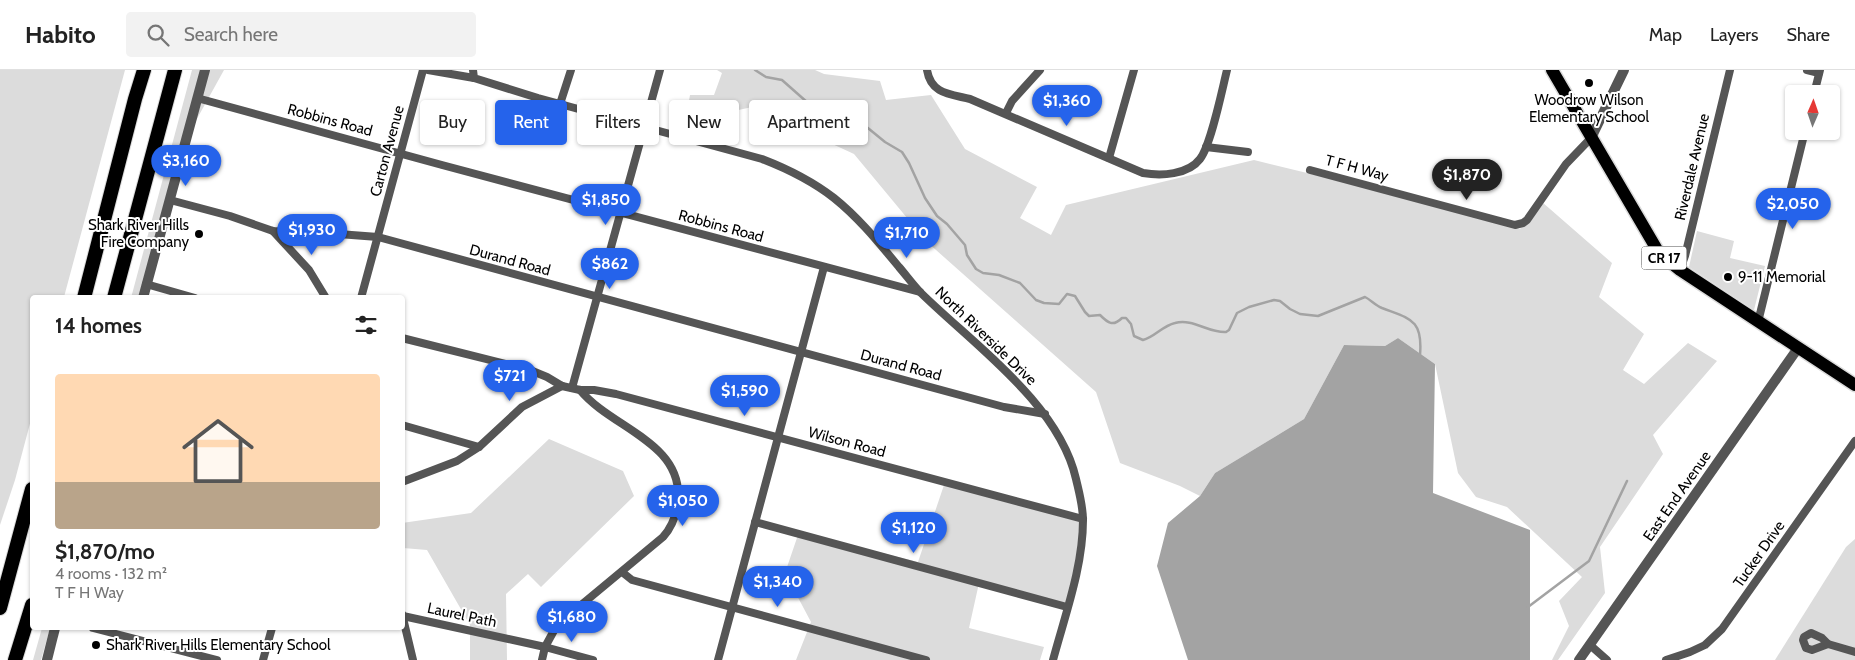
<!DOCTYPE html>
<meta charset="utf-8">
<style>
:root{--surface:#fff;--page:#f2f2f2;--text:#222;--muted:#767676;--line:#e0e0e0;--accent:#2563eb}
body{margin:0;font-family:Cabin,sans-serif;background:var(--page);color:var(--text);height:100vh;display:flex;flex-direction:column;font-size:19px;white-space:nowrap}
*{box-sizing:border-box;margin:0}
p{font-size:16px;color:var(--muted)}
.icon{flex:none;width:28px;height:28px;fill:none;stroke:currentColor;stroke-width:2;stroke-linecap:round;stroke-linejoin:round}
.map{position:relative;flex:1;overflow:hidden}
.drawer{position:absolute;left:30px;top:225px;width:375px;height:335px;display:flex;flex-direction:column;background:var(--surface);border-radius:5px;box-shadow:0 1px 4px #0004}
.drawer>*{flex:none}
.top-card{position:absolute;left:420px;top:30px;width:475px;height:45px;display:flex;gap:10px}
.needle{width:32px;rotate:2deg}
.buttons{position:absolute;left:1785px;top:15px;display:grid;gap:10px}
.buttons a{display:grid;place-items:center;width:55px;height:55px;border-radius:5px;background:var(--surface);box-shadow:0 1px 4px #0004;font-size:25px}
.price{position:absolute;translate:-50% -42px;padding:0 11px;border-radius:18px;background:var(--accent);color:#fff;font-size:16px;line-height:32px;filter:drop-shadow(0 1px 2px #0008)}
.price::after{content:'';position:absolute;left:50%;top:30px;width:15px;height:11px;margin-left:-8px;background:inherit;clip-path:polygon(0 0,100% 0,50% 100%)}
.price.selected{background:#222;color:#fff}
ul{padding:0;list-style:none}
li{display:grid;align-content:center;gap:10px;height:265px;padding:0 25px}
li span{display:grid;place-items:center;height:155px;border-radius:5px;color:#555}
li>.icon{margin-inline-start:auto}
span .icon{width:90px;height:90px;fill:#fffc;stroke-width:1}
li b{font-size:21px}
h2{display:flex;justify-content:space-between;align-items:center;height:60px;padding:0 25px;font-size:21px}
.tag{padding:0 18px;border-radius:5px;background:var(--surface);box-shadow:0 1px 4px #0004;font-size:18px;line-height:45px}
.tag.selected{background:var(--accent);color:#fff}
header{display:flex;align-items:center;gap:30px;box-sizing:border-box;height:70px;padding:0 25px;background:var(--surface);border-bottom:1px solid var(--line)}
header strong{font-size:24px}
nav{display:flex;gap:28px;margin-inline-start:auto;font-size:18px}
.search{width:350px;height:45px;background:var(--page);display:flex;align-items:center;gap:12px;box-sizing:border-box;padding:0 18px;border-radius:5px;color:var(--muted);font-size:19px}
.map>svg:first-child{display:block}
.green{fill:#dcdcdc}
.water{fill:#a3a3a3}
.lines{fill:none;stroke-linecap:round;stroke-linejoin:round}
.stream{stroke:#a3a3a3;stroke-width:2.5}
.primary-casing{stroke:#dbdbdb;stroke-width:15}
.motorway-casing{stroke:#dbdbdb;stroke-width:16}
.minor{stroke:#555;stroke-width:8}
.tertiary{stroke:#555;stroke-width:10}
.primary{stroke:#000;stroke-width:12}
.motorway{stroke:#000;stroke-width:14}
.poi-dot{fill:#000;stroke:#fff;stroke-width:2}
.labels{text-anchor:middle;dominant-baseline:central;stroke-width:4;stroke-linejoin:round;paint-order:stroke}
.shield{fill:#fff;stroke:#4c4c4c;stroke-width:1}
.shield-label{font-size:14px;font-weight:bold;fill:#000}
.poi-label{font-size:15px;fill:#000;stroke:#fff;text-anchor:start}
.street-label{font-size:15px;fill:#000;stroke:#fff}
</style>
<header>
<strong>Habito</strong>
<div class="search"><svg class="icon" aria-label="search" viewBox="0 0 24 24"><circle cx="10" cy="10" r="6"/><path d="M15 15l6 6"/></svg>Search here</div>
<nav><a>Map</a><a>Layers</a><a>Share</a></nav>
</header>
<div class="map">
<svg width="1855" height="590" viewBox="0 0 1855 590">
<rect width="100%" height="100%" fill="#fff"/>
<!-- green -->
<g class="green">
<polygon points="0,0 125,0 64,227 32,228 32,346 15,410 0,455"/>
<polygon points="192,0 224,0 188,65 142,227 131,228"/>
<polygon points="717,0 815,0 824,4 880,11 886,30 931,25 965,79 1037,117 1020,148 1051,165 1066,135 1254,90 1336,110 1520,159 1542,132 1612,193 1599,227 1644,264 1623,300 1644,314 1688,273 1717,291 1653,365 1663,384 1600,477 1605,523 1558,590 1552,590 1569,556 1559,531 1582,507 1507,437 1476,427 1458,403 1435,294 1398,268 1385,276 1344,275 1304,349 1215,403 1200,426 1180,416 1120,393 1096,322 927,172 854,84 752,37 685,52 690,25 714,25 722,3"/>
<polygon points="1697,161 1734,171 1730,188 1765,196 1754,240 1689,197"/>
<polygon points="549,369 623,401 634,426 541,517 528,504 506,524 507,590 470,590 470,555 427,480 403,478 402,453 471,443"/>
<polygon points="944,415 1084,451 1068,536 979,513 969,558 1044,577 1040,590 796,590 811,552 785,503 799,462 918,492"/>
<polygon points="1855,469 1855,590 1775,590 1846,477"/>
<polygon points="42,558 50,558 41,590 33,590"/>
</g>
<!-- water -->
<polygon class="water" points="1398,268 1435,294 1433,423 1530,460 1530,590 1188,590 1157,496 1168,453 1200,426 1215,403 1304,349 1344,275 1385,276"/>
<g class="lines">
<!-- stream -->
<g class="stream">
<path d="M755,0L766,7L782,10L825,48L854,49L863,54L885,72L902,82L909,93L925,128L937,146L947,154L965,175L967,185L976,199L983,203L999,205L1020,213L1036,230L1044,233L1059,234L1067,224L1075,226L1085,242L1089,246L1100,245C1108,253 1113,257 1122,248H1126L1131,254L1134,266L1143,270C1155,267 1162,256 1175,253C1193,248 1208,263 1226,262L1229,260L1237,243L1249,237L1274,230L1280,231L1290,239L1300,244L1318,246L1365,227C1371,230 1375,235 1382,238C1410,249 1423,249 1420,285"/>
<polyline points="1528,537 1589,491 1627,411"/>
</g>
<defs>
<polyline id="primary" points="1552,0 1659,183 1680,200 1855,315"/>
<g id="motorway">
<polyline points="84,228 135,29 144,0"/>
<polyline points="114,228 175,0"/>
<polyline points="0,538 32,419"/>
<polyline points="15,590 32,535"/>
</g>
</defs>
<!-- primary casing -->
<use href="#primary" class="primary-casing"/>
<!-- motorway casing -->
<use href="#motorway" class="motorway-casing"/>
<!-- minor -->
<g class="minor">
<polyline points="428,0 474,8"/>
<path d="M473,0L474,8L538,28L762,89C788,99 812,111 834,128C859,148 879,173 899,197C906,205 913,215 921,223C974,275 1059,334 1076,409C1079,422 1083,436 1083,450C1083,497 1065,545 1053,590"/>
<path d="M927,0C931,24 950,24 970,29L1143,103C1161,106 1188,105 1200,89C1211,75 1222,20 1227,0"/>
<polyline points="1807,0 1819,3"/>
<polyline points="1814,24 1820,0"/>
<polyline points="197,28 442,95 920,222"/>
<polyline points="560,34 571,0"/>
<polyline points="1006,43 1012,31 1040,0"/>
<polyline points="1206,77 1248,82"/>
<polyline points="1109,88 1134,0"/>
<polyline points="1310,100 1515,155 1523,153 1527,150 1566,94 1591,68"/>
<polyline points="170,130 230,146 273,161 312,162 378,167 1004,337 1045,344"/>
<polyline points="273,161 309,200 326,228"/>
<polyline points="1680,200 1685,186 1730,0"/>
<polyline points="146,214 195,228"/>
<polyline points="361,228 423,0"/>
<polyline points="1758,252 1805,61"/>
<polyline points="402,268 530,300 547,307 562,316 580,320 594,320 616,324 1083,449"/>
<polyline points="572,318 660,0"/>
<polyline points="402,355 479,377"/>
<polyline points="402,412 457,391 479,377 522,337 562,316"/>
<polyline points="755,452 1067,537"/>
<polyline points="622,502 632,510 926,590"/>
<polyline points="402,544 413,590"/>
<polyline points="403,546 545,577 593,590"/>
<polyline points="93,558 217,590"/>
<polygon points="1811,563 1822,568 1828,574 1812,580 1806,578 1803,570 1804,567"/>
<polyline points="1828,574 1855,582"/>
<polyline points="1590,575 1607,590"/>
<polyline points="263,590 272,558"/>
<path d="M542,590L545,577L557,555L663,467C673,456 677,443 678,429C682,372 611,358 580,320"/>
<polyline points="718,590 824,197"/>
<polyline points="1666,590 1690,582 1705,575 1722,559 1855,371"/>
</g>
<!-- tertiary -->
<g class="tertiary">
<polyline points="1591,68 1624,0"/>
<polyline points="143,228 205,0"/>
<polyline points="47,590 55,558"/>
<polyline points="1579,590 1798,278"/>
</g>
<!-- primary -->
<use href="#primary" class="primary"/>
<!-- motorway -->
<use href="#motorway" class="motorway"/>
</g>
<!-- markers -->
<g class="poi-dot">
<circle cx="1589" cy="13" r="5"/>
<circle cx="199" cy="164" r="5"/>
<circle cx="1728" cy="207" r="5"/>
<circle cx="96" cy="575" r="5"/>
</g>
<g class="labels">
<!-- shield labels -->
<rect class="shield" x="1641.5" y="176.5" width="45" height="23" rx="4"/>
<g class="shield-label">
<text x="1664" y="188">CR 17</text>
</g>
<!-- poi labels -->
<g class="poi-label">
<text x="1589" y="30" text-anchor="middle">Woodrow Wilson<tspan x="1589" dy="17">Elementary School</tspan></text>
<text x="189" y="155" text-anchor="end">Shark River Hills<tspan x="189" dy="17">Fire Company</tspan></text>
<text x="1738" y="207">9-11 Memorial</text>
<text x="106" y="575">Shark River Hills Elementary School</text>
</g>
<!-- street labels -->
<g class="street-label">
<text transform="translate(330 50) rotate(15)">Robbins Road</text>
<text transform="translate(387 81) rotate(-75)">Carton Avenue</text>
<text transform="translate(1692 97) rotate(-77)">Riverdale Avenue</text>
<text transform="translate(1357 98) rotate(15)">T F H Way</text>
<text transform="translate(721 156) rotate(15)">Robbins Road</text>
<text transform="translate(510 190) rotate(15)">Durand Road</text>
<text transform="translate(986 266) rotate(44)">North Riverside Drive</text>
<text transform="translate(901 295) rotate(15)">Durand Road</text>
<text transform="translate(847 372) rotate(15)">Wilson Road</text>
<text transform="translate(1677 426) rotate(-55)">East End Avenue</text>
<text transform="translate(1759 484) rotate(-55)">Tucker Drive</text>
<text transform="translate(462 545) rotate(12)">Laurel Path</text>
</g>
</g>
</svg>
<div class="buttons">
<a><svg class="needle" viewBox="-14 -14 28 28"><path d="M0-13l5 13h-10z" fill="#e53935"/><path d="M0 13l5-13h-10z" fill="#767676"/></svg></a>
</div>
<b class="price" style="left:1067px;top:57px">$1,360</b>
<b class="price" style="left:186px;top:117px">$3,160</b>
<b class="price selected" style="left:1467px;top:131px">$1,870</b>
<b class="price" style="left:606px;top:156px">$1,850</b>
<b class="price" style="left:1793px;top:160px">$2,050</b>
<b class="price" style="left:312px;top:186px">$1,930</b>
<b class="price" style="left:907px;top:189px">$1,710</b>
<b class="price" style="left:610px;top:220px">$862</b>
<b class="price" style="left:510px;top:332px">$721</b>
<b class="price" style="left:745px;top:347px">$1,590</b>
<b class="price" style="left:683px;top:457px">$1,050</b>
<b class="price" style="left:914px;top:484px">$1,120</b>
<b class="price" style="left:778px;top:538px">$1,340</b>
<b class="price" style="left:572px;top:573px">$1,680</b>
<div class="top-card">
<a class="tag">Buy</a>
<a class="tag selected">Rent</a>
<a class="tag">Filters</a>
<a class="tag">New</a>
<a class="tag">Apartment</a>
</div>
<section class="drawer">
<h2>14 homes<svg class="icon" aria-label="filters" viewBox="0 0 24 24"><path d="M4 7h16M4 17h16"/><circle cx="9" cy="7" r="2"/><circle cx="15" cy="17" r="2"/></svg></h2>
<ul>
<li><span style="background:linear-gradient(#ffd9b3 70%,#b9a48a 0)"><svg class="icon" aria-label="home" viewBox="0 0 24 24"><path d="M3 11l9-7 9 7M6 9v11h12V9"/></svg></span><div><b>$1,870/mo</b><p>4 rooms · 132 m²</p><p>T F H Way</p></div></li>
</ul>
</section>
</div>
